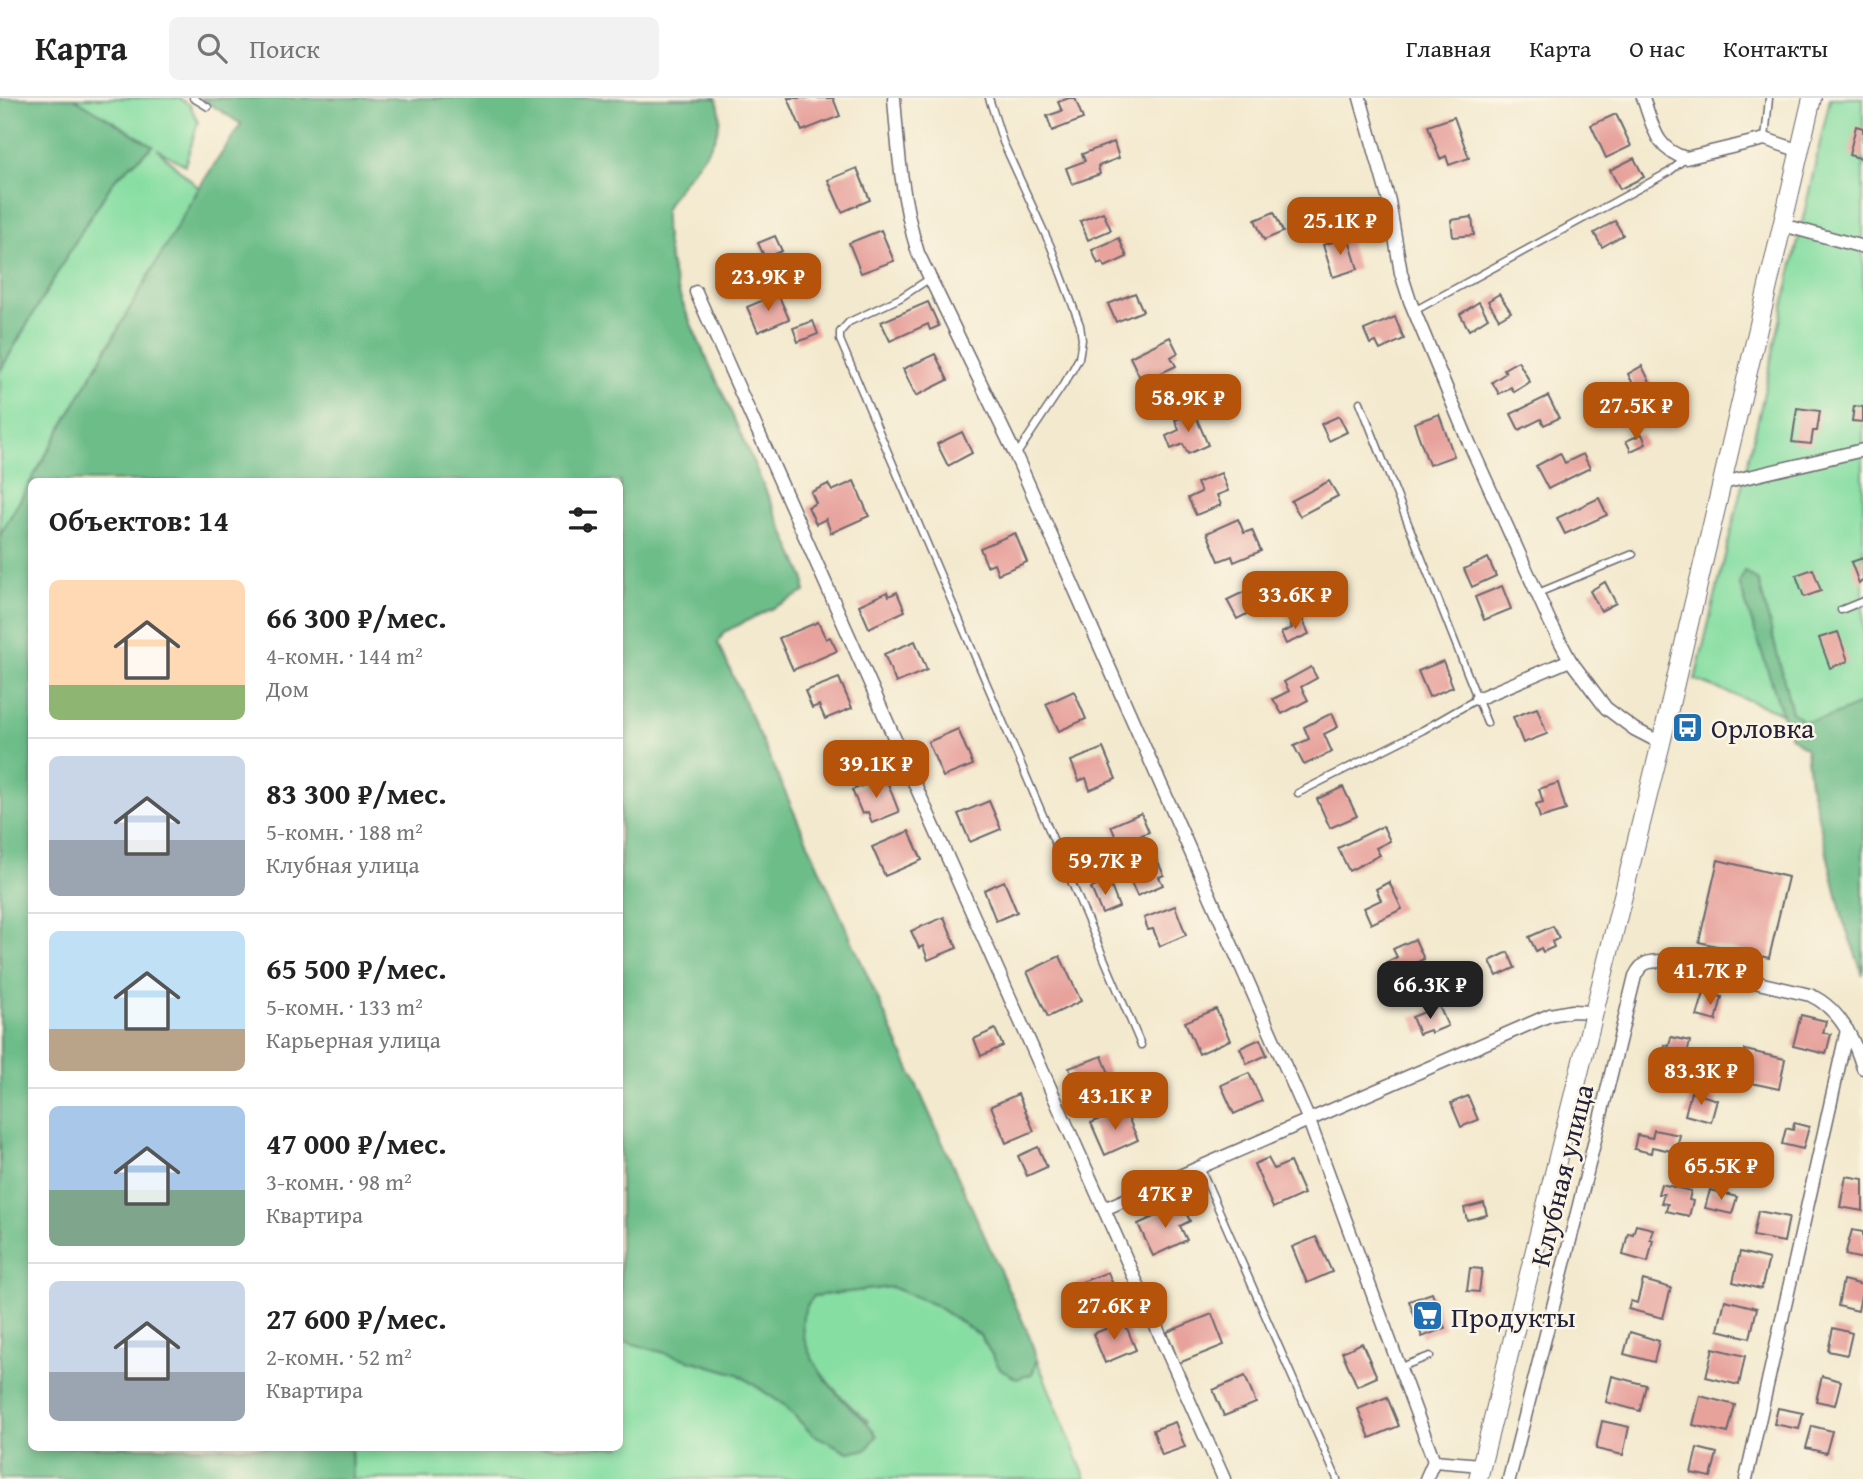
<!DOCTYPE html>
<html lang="ru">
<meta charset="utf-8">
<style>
:root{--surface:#fff;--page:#f2f2f2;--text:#222;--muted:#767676;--line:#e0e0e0;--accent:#b45309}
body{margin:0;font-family:"Gentium Book Plus",serif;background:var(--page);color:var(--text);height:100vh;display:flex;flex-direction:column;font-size:26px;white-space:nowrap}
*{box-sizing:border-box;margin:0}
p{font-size:23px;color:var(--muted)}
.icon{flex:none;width:38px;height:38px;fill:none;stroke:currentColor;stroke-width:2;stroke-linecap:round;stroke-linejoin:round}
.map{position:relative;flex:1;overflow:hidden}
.sheet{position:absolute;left:28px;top:380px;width:595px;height:973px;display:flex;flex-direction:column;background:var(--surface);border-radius:10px;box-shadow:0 4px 10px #0003}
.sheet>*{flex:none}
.price{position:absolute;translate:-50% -60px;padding:0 16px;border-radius:14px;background:var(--accent);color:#fff;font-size:23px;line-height:46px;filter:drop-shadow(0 2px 4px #0008)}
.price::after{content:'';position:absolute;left:50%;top:42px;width:21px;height:16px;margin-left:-10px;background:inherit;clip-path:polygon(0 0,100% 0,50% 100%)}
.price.active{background:#222;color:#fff}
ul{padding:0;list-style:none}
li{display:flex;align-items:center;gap:21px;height:175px;padding:0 21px}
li+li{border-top:2px solid var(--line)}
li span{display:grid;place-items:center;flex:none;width:196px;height:140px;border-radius:10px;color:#555}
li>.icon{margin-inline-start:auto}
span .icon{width:84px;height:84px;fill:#fffc;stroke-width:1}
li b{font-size:30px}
h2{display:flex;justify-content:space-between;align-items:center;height:84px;padding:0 21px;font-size:30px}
header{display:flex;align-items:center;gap:42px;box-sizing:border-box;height:98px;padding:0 35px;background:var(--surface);border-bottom:2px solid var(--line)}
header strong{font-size:33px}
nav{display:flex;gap:38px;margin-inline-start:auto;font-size:24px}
.search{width:490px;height:63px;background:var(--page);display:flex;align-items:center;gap:18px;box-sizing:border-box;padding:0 24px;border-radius:10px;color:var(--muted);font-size:26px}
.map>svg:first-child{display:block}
.green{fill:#87dea3;stroke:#54806f;stroke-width:2}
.forest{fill:#6dbd89;stroke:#487062;stroke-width:2}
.building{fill:#e7a29c}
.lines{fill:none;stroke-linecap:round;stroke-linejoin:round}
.lane-casing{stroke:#6b686e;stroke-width:9}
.street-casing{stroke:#6b686e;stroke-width:15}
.secondary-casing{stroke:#6b686e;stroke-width:20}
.lane{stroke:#fff;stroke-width:6}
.street{stroke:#fff;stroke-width:12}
.secondary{stroke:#fff;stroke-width:18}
.labels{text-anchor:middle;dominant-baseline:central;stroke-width:5;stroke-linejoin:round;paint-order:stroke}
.poi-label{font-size:28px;fill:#22223b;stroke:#fcf5e5;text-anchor:start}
.street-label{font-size:28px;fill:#22223b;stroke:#fcf5e5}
</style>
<header>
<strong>Карта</strong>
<div class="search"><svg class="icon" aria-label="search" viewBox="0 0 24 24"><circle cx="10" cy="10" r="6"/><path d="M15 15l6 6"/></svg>Поиск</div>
<nav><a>Главная</a><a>Карта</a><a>О нас</a><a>Контакты</a></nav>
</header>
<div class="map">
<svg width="1863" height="1381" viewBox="0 0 1863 1381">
<rect width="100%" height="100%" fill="#fcf5e5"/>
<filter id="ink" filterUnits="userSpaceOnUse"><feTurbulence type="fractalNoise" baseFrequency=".0143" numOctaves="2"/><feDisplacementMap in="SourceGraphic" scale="14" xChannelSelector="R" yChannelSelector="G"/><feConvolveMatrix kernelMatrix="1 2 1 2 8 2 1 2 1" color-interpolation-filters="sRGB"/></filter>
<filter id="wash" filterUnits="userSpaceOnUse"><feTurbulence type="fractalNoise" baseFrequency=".00686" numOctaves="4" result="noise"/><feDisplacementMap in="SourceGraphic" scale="28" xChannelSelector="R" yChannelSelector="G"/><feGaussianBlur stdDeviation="1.57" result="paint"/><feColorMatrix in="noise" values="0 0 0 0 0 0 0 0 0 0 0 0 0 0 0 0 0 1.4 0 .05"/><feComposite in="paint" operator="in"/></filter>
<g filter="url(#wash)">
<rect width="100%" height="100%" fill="#f3e9ce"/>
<!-- green -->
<g class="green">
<polygon points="74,0 179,0 190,7 198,24 185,67 157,51 199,90 0,437 0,273 78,139 115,81 153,48"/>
<polygon points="1830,0 1863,0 1863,627 1833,641 1774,612 1695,582 1759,317"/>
<path d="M891,1189L933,1206L980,1237L1001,1272L1032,1276L1037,1262L1086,1381H352L351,1349H620V1242L738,1276L784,1307L812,1336L868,1323C841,1301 790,1252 804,1212C806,1208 811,1202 814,1198Z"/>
</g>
<!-- forest -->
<g class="forest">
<polygon points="0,0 74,0 153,48 115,81 78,139 0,273"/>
<path d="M201,0H716C733,40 689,70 671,101C668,106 665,110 665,115C663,179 698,240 723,296C750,358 778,420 805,482V494L724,534L718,545L1029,1237L1037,1262L1032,1276L1017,1281L1001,1272L980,1237L933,1206L891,1189L814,1198C811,1202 806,1207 805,1212C793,1241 824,1283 844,1303C857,1317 866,1320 877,1338L866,1352L848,1354L812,1336L784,1307L738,1276L620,1242V383H32V1349H351L352,1381H0V437L199,90L241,26Z"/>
<polygon points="1745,473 1759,484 1792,614 1803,623 1827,620 1863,605 1863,877 1843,822 1810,685 1806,651 1789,637 1739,485"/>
</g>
<g id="blocks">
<!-- building -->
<g class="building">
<polygon points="788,0 833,0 840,18 802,33"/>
<polygon points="1069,0 1075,0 1083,21 1052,33 1047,18 1062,13 1058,4"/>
<polygon points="1616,16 1631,48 1606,60 1591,27"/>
<polygon points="1454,19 1469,60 1449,67 1446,58 1440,61 1428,28"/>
<polygon points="1856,28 1863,30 1863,61 1849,57"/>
<polygon points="1114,44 1119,60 1098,68 1100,76 1072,86 1066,70 1085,63 1082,56"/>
<polygon points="1634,60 1644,79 1620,91 1610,72"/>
<polygon points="857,70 870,102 842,114 828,82"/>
<polygon points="1103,114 1111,132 1088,142 1080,123"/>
<polygon points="1274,114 1283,134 1264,142 1255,122"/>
<polygon points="1472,119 1474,137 1453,139 1451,122"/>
<polygon points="1615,123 1623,137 1602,149 1594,135"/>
<polygon points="881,132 894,163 861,175 849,145"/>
<polygon points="775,138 782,153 765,160 758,145"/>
<polygon points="1348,139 1358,171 1333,179 1323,147"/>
<polygon points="1119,140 1127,159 1105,169 1102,164 1098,166 1092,152"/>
<polygon points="1135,195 1143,213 1116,224 1108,206"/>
<polygon points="778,196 789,221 758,234 747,209"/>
<polygon points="1499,196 1511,214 1499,221 1488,203"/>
<polygon points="928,204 939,228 930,232 928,226 890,243 881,224"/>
<polygon points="1479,204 1488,220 1469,232 1460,216"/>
<polygon points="1395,219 1404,241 1380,252 1376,244 1370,246 1364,232"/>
<polygon points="813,223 818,236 798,244 793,230"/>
<polygon points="1170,239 1178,255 1171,259 1176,268 1142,284 1130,259"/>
<polygon points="935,256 948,282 916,298 903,271"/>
<polygon points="1518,263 1530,284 1514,294 1511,289 1499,296 1492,284 1506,275 1504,271"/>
<polygon points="1642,268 1653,290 1639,298 1628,276"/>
<polygon points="1168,292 1178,312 1163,319 1153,299"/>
<polygon points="1548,298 1559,320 1544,327 1541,321 1519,332 1511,316"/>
<polygon points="1854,308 1863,309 1863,324 1852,323"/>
<polygon points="1797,310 1820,313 1817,333 1813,333 1811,346 1792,344"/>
<polygon points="1194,314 1208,347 1188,356 1183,346 1171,351 1166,338 1179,332 1175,322"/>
<polygon points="1439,316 1454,358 1429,367 1414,325"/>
<polygon points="1339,318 1347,334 1329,343 1321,326"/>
<polygon points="962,334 972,355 948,368 937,346"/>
<polygon points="1642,336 1646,346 1631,353 1626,343"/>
<polygon points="1560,355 1565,365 1583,356 1590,370 1548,391 1536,368"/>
<polygon points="1221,375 1228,393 1217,397 1221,407 1196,417 1188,400 1201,394 1197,385"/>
<polygon points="854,383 869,418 831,435 826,421 816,426 808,409 816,405 811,394 828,386 832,393"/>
<polygon points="1329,383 1338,398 1300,418 1291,403"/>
<polygon points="1599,400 1607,417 1565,436 1557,420"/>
<polygon points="1238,421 1244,435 1252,432 1261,453 1234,464 1232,458 1219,463 1207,435"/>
<polygon points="1015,435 1027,464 998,476 994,465 987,468 980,450"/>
<polygon points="1488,460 1496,478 1472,489 1464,471"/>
<polygon points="1863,460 1863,483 1859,485 1851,464"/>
<polygon points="1813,471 1821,493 1804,499 1796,477"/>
<polygon points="1605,484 1616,505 1601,513 1590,493"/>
<polygon points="1502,488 1511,511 1484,522 1475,499"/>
<polygon points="1254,489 1263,508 1237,521 1227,502"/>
<polygon points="887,494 889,498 897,494 905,513 869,530 859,507"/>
<polygon points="1302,520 1309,536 1286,546 1281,535 1292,530 1290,525"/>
<polygon points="818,524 826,541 830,539 837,553 793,572 779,540"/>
<polygon points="1838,534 1848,563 1830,570 1819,540"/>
<polygon points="915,543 927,572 896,585 884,556"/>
<polygon points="1443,563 1453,589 1429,599 1418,573"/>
<polygon points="1311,569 1317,580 1301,589 1308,602 1282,616 1273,601 1289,593 1284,584"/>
<polygon points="839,580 852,610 825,621 819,607 812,610 805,593"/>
<polygon points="1074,593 1086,621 1059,633 1046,606"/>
<polygon points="1537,610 1547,636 1523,645 1513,619"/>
<polygon points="1332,615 1338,629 1324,636 1332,654 1304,667 1294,648 1309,641 1304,629"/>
<polygon points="958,631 973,667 943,679 928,644"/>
<polygon points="1103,650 1116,681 1090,692 1086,680 1079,683 1071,663"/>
<polygon points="885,678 899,714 872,725 868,714 862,716 852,692"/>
<polygon points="1558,685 1566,712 1540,720 1536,706 1543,704 1539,691"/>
<polygon points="1343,689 1357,718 1330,730 1317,701"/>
<polygon points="989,703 1001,731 970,744 958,716"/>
<polygon points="1141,715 1149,734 1119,747 1111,728"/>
<polygon points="1383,728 1390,743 1376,750 1380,757 1349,773 1338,750"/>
<polygon points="909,733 922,762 885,778 872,749"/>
<polygon points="1154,756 1164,777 1159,779 1163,787 1137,798 1124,769"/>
<polygon points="1718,762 1788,779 1769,860 1699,844"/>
<polygon points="1004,783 1017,814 996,823 984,792"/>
<polygon points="1109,783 1119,809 1102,816 1091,790"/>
<polygon points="1389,784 1402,811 1371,826 1364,810 1381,802 1376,791"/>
<polygon points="1175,808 1186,837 1160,848 1153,831 1148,832 1144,820"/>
<polygon points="944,819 957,850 928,862 923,848 919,850 911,833"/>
<polygon points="1553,828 1559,840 1552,844 1554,849 1543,854 1541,850 1536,853 1529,839"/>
<polygon points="1415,841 1424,861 1393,876 1387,864 1397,859 1393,851"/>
<polygon points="1508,854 1515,870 1497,878 1490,863"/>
<polygon points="1060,858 1081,903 1048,919 1027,874"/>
<polygon points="1704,895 1722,899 1716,923 1697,918"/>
<polygon points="1439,908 1448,928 1431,935 1430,932 1419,936 1412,919"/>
<polygon points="1216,911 1230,942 1199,956 1185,924"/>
<polygon points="1801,917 1826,923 1823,935 1831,936 1826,956 1793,948"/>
<polygon points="995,931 1003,948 981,958 974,941"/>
<polygon points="1671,939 1690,943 1684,970 1665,965 1666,959 1662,957 1665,947 1669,948"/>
<polygon points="1260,941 1267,957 1247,966 1240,950"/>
<polygon points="1745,952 1785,961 1779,991 1738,982"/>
<polygon points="1102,958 1114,988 1081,1001 1069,970"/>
<polygon points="1249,975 1262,1003 1234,1016 1221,987"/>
<polygon points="1154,991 1162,1011 1140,1020 1132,1000"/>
<polygon points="1691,994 1717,1002 1711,1024 1685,1017"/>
<polygon points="1018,996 1034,1033 1006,1045 991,1008"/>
<polygon points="1468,998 1478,1022 1461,1029 1451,1005"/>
<polygon points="1124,1010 1138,1042 1105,1057 1091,1025"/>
<polygon points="1794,1025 1809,1029 1803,1051 1782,1046 1786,1030 1793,1032"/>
<polygon points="1654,1032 1680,1037 1676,1054 1652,1049 1651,1055 1634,1051 1637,1037 1652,1040"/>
<polygon points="1038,1049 1047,1069 1027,1078 1018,1058"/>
<polygon points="1268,1060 1274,1071 1290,1064 1304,1096 1273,1110 1254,1066"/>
<polygon points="1846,1078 1863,1081 1863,1113 1840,1109"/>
<polygon points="1661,1086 1691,1093 1689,1102 1693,1103 1689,1118 1666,1113 1668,1106 1661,1105 1664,1096 1658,1096"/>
<polygon points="1710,1092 1737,1099 1732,1116 1705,1110"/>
<polygon points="1484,1105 1487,1117 1467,1122 1464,1110"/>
<polygon points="1182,1106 1190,1123 1180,1128 1187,1142 1153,1158 1138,1126"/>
<polygon points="1758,1113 1789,1119 1784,1144 1753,1138"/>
<polygon points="1636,1127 1653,1131 1650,1141 1653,1142 1648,1164 1623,1157 1628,1135 1633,1136"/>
<polygon points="1852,1132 1863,1134 1863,1161 1845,1157"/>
<polygon points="1316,1139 1332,1174 1307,1185 1292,1149"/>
<polygon points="1740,1154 1769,1161 1761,1191 1733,1184"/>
<polygon points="1470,1170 1482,1171 1479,1194 1467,1193"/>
<polygon points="1108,1174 1119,1202 1087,1214 1082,1202 1078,1204 1071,1188"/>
<polygon points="1643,1182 1671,1190 1663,1220 1628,1211 1631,1203 1637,1205"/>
<polygon points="1843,1182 1863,1187 1858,1213 1838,1208"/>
<polygon points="1432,1195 1445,1230 1422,1239 1409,1203"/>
<polygon points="1725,1202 1757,1210 1750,1240 1718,1232"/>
<polygon points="1212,1216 1224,1247 1179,1265 1167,1234"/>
<polygon points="1124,1223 1136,1252 1105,1265 1093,1236"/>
<polygon points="1833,1230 1852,1235 1847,1257 1828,1253"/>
<polygon points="1630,1234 1659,1243 1654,1264 1624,1256"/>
<polygon points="1362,1245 1377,1279 1357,1288 1342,1254"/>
<polygon points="1713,1250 1745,1258 1739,1287 1706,1279"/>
<polygon points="1245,1278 1256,1305 1224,1318 1213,1292"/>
<polygon points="1612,1278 1646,1287 1640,1313 1606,1304"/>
<polygon points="1822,1278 1841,1283 1835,1307 1816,1303"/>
<polygon points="1700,1298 1735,1307 1728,1335 1693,1327"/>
<polygon points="1387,1299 1399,1328 1370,1340 1358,1311"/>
<polygon points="1778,1310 1803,1315 1799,1331 1774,1326"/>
<polygon points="1602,1323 1629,1329 1623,1357 1596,1351"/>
<polygon points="1175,1324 1185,1349 1162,1357 1153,1332"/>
<polygon points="1812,1328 1832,1333 1826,1355 1806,1350"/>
<polygon points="1697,1350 1717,1355 1711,1379 1691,1375"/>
</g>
</g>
</g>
<g filter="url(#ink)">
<use href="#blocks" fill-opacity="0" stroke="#6b686e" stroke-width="2"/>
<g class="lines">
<defs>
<g id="lane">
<polyline points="193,0 208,9"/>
<polyline points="989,0 1003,44 1051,149 1080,227 1082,242 1079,260 1069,278 1017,356"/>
<polyline points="1765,41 1769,0"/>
<polyline points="929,181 900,200 849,224 840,234 840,242 1141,947"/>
<polyline points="1414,213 1669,74 1686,60"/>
<polyline points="1360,304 1487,625"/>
<polyline points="1538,495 1633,456"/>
<polyline points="1841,512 1863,503"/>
<polyline points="1298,695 1423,632 1477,601"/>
<polyline points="1200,1069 1337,1381"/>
<polyline points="1401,1269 1430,1258"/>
</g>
<g id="street">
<path d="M894,0C898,53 902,104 918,155L1016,358L1308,1020L1434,1363"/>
<polyline points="1360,0 1389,103 1401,175 1410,203 1467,340 1550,524 1570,562 1606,610 1634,631 1661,645"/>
<path d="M1643,0C1653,27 1655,52 1686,60L1765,41L1800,53"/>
<polyline points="1783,127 1863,149"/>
<polyline points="696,194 1224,1381"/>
<polyline points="1723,385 1863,352"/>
<polyline points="1477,601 1570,562"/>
<polyline points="1104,1111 1550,917 1572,913 1594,914"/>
<polyline points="1434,1363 1481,1367"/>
<polyline points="1426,1381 1434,1363"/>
<path d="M1509,1381L1579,1107L1635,878C1642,864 1648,863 1663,863L1810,897C1839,910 1854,940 1863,970"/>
<polyline points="1746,1381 1847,932"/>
</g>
<polyline id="secondary" points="1478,1381 1661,645 1812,0"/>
</defs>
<!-- lane casing -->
<use href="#lane" class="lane-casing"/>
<!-- street casing -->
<use href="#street" class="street-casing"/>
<!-- secondary casing -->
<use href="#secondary" class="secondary-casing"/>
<!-- lane -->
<use href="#lane" class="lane"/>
<!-- street -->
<use href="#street" class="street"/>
<!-- secondary -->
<use href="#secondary" class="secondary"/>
</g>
</g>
<!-- icons -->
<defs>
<symbol id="bus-square" viewBox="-11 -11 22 22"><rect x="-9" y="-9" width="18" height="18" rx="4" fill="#1f6fb2" stroke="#fcf5e5"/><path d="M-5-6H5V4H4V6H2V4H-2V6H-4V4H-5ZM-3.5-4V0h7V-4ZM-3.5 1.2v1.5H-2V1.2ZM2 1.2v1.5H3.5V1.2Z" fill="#fff"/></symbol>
<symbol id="supermarket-square" viewBox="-11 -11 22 22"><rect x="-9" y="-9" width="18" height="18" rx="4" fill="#1f6fb2" stroke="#fcf5e5"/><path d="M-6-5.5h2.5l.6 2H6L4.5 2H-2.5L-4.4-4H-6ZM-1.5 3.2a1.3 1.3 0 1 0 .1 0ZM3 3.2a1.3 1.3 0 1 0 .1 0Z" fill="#fff"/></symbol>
</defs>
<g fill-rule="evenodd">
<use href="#bus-square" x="1670" y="612" width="35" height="35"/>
<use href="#supermarket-square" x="1410" y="1200" width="35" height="35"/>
</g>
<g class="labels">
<!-- poi labels -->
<g class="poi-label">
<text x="1711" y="629">Орловка</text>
<text x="1451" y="1218">Продукты</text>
</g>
<!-- street labels -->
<g class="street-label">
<text transform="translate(1561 1077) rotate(-76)">Клубная улица</text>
</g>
</g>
</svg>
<b class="price" style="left:1340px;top:159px">25.1K ₽</b>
<b class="price" style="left:768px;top:215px">23.9K ₽</b>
<b class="price" style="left:1188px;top:336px">58.9K ₽</b>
<b class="price" style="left:1636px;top:344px">27.5K ₽</b>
<b class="price" style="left:1295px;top:533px">33.6K ₽</b>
<b class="price" style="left:876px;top:702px">39.1K ₽</b>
<b class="price" style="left:1105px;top:799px">59.7K ₽</b>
<b class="price" style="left:1710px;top:909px">41.7K ₽</b>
<b class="price active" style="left:1430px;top:923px">66.3K ₽</b>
<b class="price" style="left:1701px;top:1009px">83.3K ₽</b>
<b class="price" style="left:1115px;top:1034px">43.1K ₽</b>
<b class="price" style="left:1721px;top:1104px">65.5K ₽</b>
<b class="price" style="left:1165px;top:1132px">47K ₽</b>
<b class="price" style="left:1114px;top:1244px">27.6K ₽</b>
<section class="sheet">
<h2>Объектов: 14<svg class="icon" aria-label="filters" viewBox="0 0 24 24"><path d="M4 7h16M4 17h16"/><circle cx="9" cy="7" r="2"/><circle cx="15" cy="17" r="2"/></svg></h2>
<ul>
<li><span style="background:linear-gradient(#ffd9b3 75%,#8fb573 0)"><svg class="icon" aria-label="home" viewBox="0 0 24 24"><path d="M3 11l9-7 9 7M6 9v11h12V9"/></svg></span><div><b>66 300 ₽/мес.</b><p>4-комн. · 144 m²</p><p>Дом</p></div></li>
<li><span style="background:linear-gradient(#c9d6e8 60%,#9aa5b1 0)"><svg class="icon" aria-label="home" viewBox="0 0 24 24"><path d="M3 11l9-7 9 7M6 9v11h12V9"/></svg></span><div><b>83 300 ₽/мес.</b><p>5-комн. · 188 m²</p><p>Клубная улица</p></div></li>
<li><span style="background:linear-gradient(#bfe0f5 70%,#b9a48a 0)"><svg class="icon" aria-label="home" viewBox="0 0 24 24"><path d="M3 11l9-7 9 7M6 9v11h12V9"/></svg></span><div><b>65 500 ₽/мес.</b><p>5-комн. · 133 m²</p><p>Карьерная улица</p></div></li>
<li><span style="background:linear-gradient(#a9c7e8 60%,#7fa58c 0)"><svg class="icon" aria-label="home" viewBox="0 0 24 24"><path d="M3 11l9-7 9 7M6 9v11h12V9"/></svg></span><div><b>47 000 ₽/мес.</b><p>3-комн. · 98 m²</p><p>Квартира</p></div></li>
<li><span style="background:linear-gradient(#c9d6e8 65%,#9aa5b1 0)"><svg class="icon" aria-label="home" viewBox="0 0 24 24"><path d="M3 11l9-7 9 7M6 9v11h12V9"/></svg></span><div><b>27 600 ₽/мес.</b><p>2-комн. · 52 m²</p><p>Квартира</p></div></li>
</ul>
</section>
</div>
